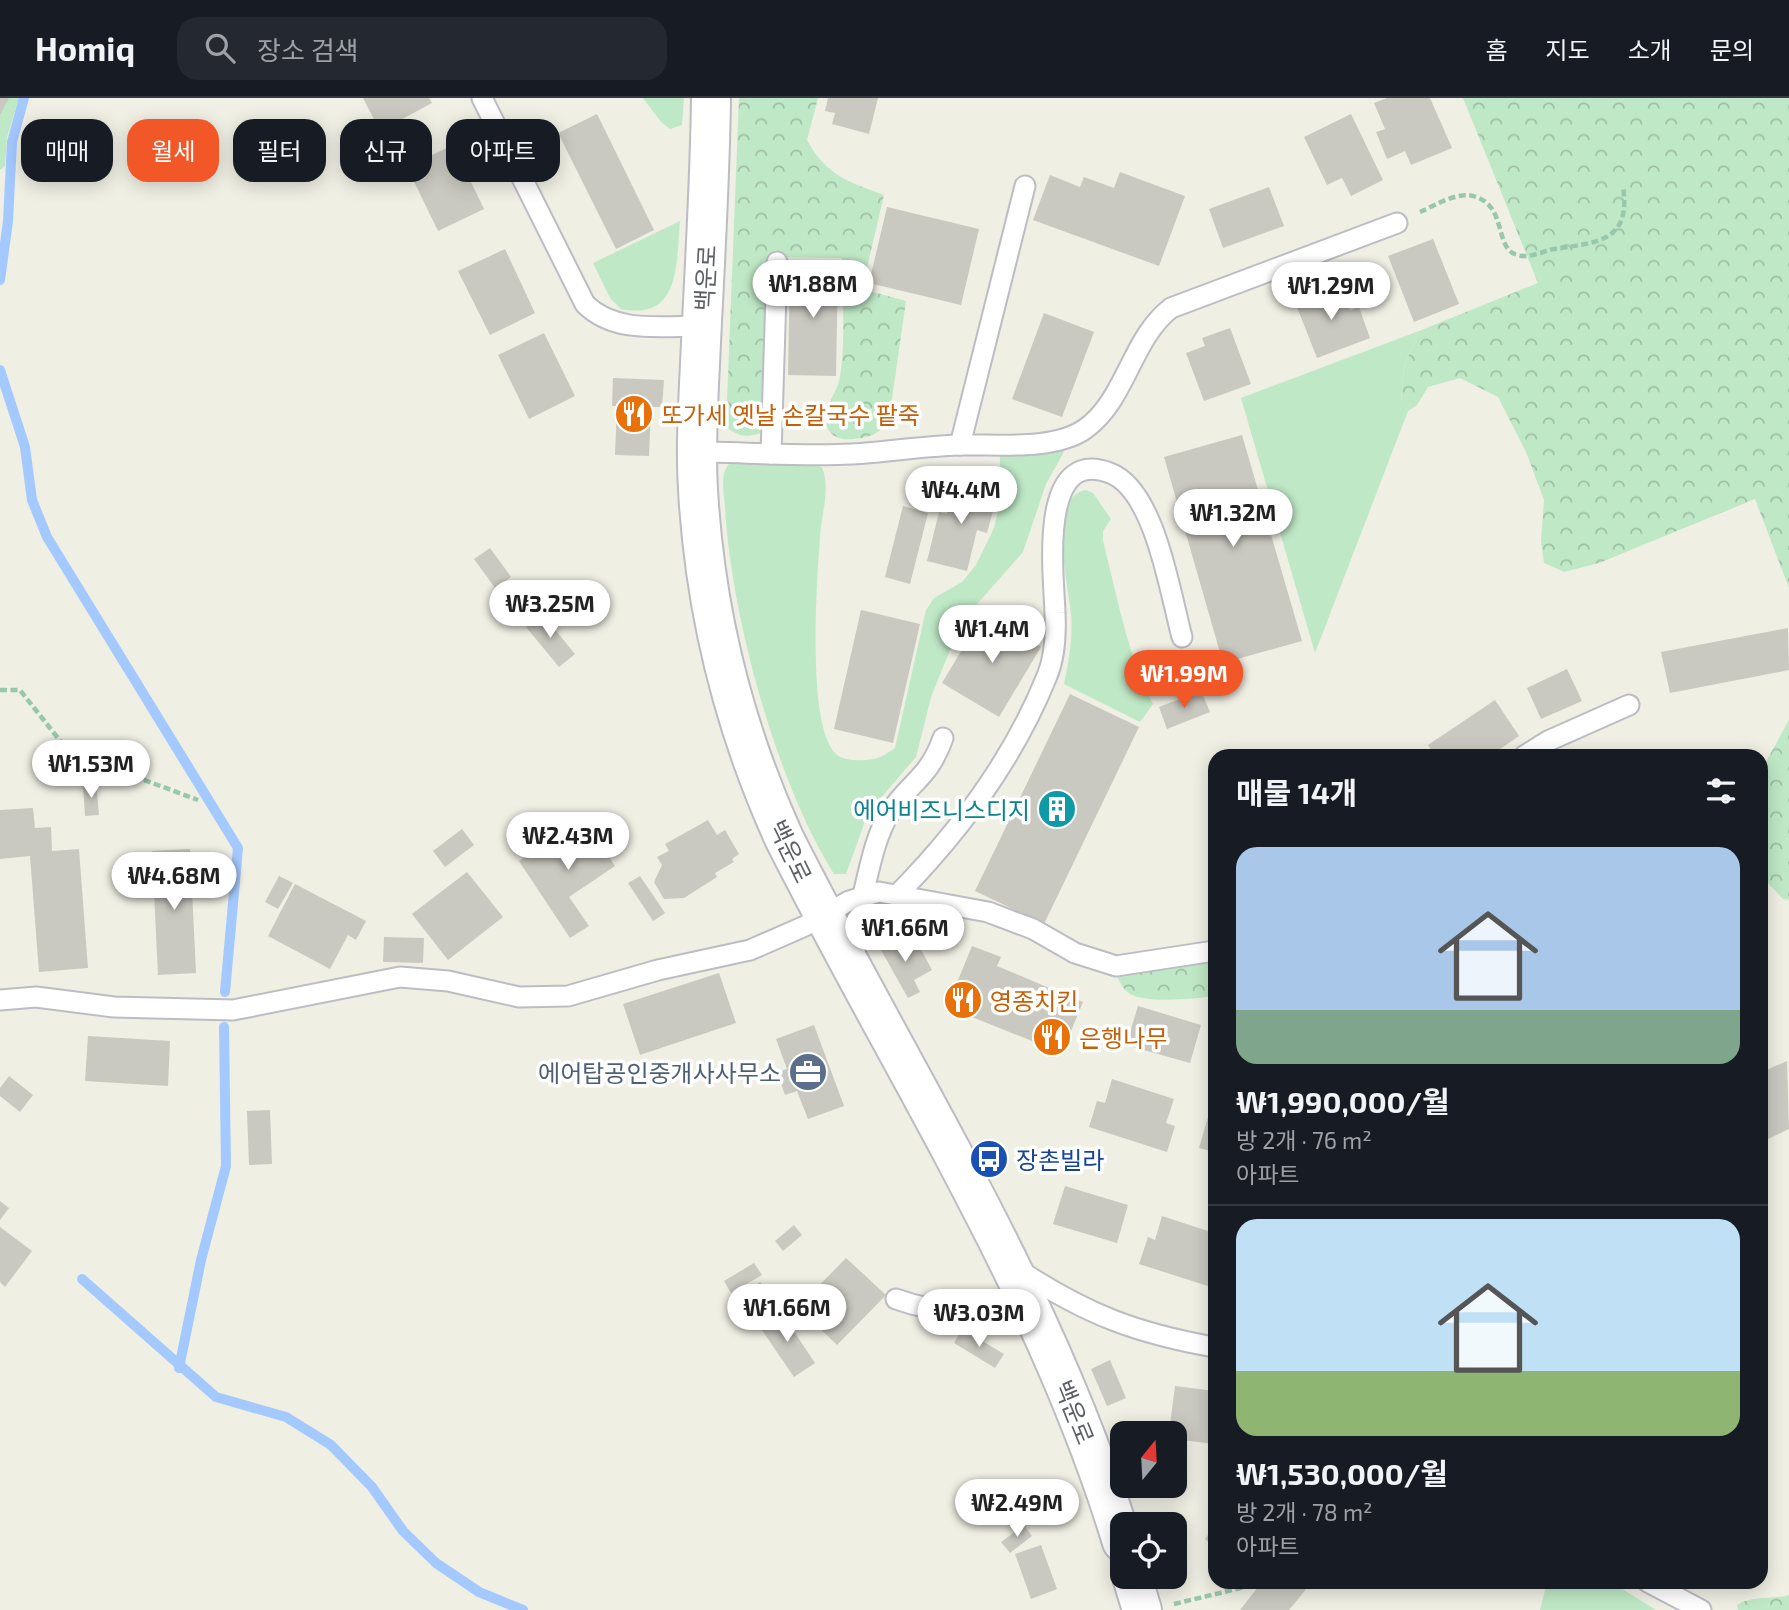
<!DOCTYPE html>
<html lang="ko">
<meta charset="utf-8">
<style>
:root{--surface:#171b24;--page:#242831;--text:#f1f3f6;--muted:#9ea1a6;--line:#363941;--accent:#f25727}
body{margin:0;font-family:"Exo 2","Noto Sans KR",sans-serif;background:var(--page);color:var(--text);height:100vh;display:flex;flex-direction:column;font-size:26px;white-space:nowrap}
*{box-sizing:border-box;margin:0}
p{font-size:23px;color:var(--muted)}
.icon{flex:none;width:38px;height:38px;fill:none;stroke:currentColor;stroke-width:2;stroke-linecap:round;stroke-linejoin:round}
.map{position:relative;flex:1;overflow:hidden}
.drawer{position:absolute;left:1208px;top:651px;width:560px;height:840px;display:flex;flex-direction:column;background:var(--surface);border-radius:21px;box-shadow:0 4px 18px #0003}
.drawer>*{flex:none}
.hud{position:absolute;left:21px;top:21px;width:665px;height:63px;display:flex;gap:14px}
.needle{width:46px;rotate:18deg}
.controls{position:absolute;left:1110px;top:1323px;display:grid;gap:14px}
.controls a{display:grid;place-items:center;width:77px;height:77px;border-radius:14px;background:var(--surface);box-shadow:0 4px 18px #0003;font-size:35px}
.price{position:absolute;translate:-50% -60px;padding:0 16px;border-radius:24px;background:#fff;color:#222;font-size:23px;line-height:46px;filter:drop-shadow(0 2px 4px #0008)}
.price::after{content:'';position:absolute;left:50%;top:42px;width:21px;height:16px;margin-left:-10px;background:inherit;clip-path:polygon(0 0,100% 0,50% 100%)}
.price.current{background:var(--accent);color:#fff}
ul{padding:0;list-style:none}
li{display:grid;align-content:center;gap:14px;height:371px;padding:0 28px}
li+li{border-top:2px solid var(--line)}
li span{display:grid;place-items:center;height:217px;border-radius:21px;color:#555}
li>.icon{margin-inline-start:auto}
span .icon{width:126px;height:126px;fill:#fffc;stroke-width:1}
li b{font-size:30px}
h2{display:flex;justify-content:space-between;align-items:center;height:84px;padding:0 28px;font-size:30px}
.chip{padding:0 24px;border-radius:21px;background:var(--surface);box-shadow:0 4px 18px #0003;font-size:24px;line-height:63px}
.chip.current{background:var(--accent);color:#fff}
header{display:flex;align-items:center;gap:42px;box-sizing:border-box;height:98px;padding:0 35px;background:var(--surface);border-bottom:2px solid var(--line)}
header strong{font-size:33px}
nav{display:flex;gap:38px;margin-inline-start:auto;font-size:24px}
.search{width:490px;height:63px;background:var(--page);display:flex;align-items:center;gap:18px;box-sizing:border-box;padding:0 24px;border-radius:21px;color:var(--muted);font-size:26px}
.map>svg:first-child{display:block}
.green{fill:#bfe8c6}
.forest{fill:url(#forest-crowns)}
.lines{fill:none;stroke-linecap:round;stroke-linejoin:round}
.stream{stroke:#a4c9ff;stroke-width:10}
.building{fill:#cac9c1}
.service-casing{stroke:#bcbdc3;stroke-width:23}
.tertiary-casing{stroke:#bcbdc3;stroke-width:42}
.path{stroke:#97c7ac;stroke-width:4.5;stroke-dasharray:7 3.5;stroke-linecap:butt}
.service{stroke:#fff;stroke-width:19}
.tertiary{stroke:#fff;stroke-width:38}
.labels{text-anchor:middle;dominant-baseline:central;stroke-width:7;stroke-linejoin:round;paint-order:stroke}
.street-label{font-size:24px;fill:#5c5f65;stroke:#fff}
.food-label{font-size:24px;fill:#c56008;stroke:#fff;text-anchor:start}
.culture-label{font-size:24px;fill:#0d838f;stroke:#fff;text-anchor:end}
.service-label{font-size:24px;fill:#4e5e75;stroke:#fff;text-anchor:end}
.transit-label{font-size:24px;fill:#164399;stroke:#fff;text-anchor:start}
</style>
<header>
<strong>Homiq</strong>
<div class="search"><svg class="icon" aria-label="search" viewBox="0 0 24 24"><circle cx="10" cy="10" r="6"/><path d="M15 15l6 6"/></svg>장소 검색</div>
<nav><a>홈</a><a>지도</a><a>소개</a><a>문의</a></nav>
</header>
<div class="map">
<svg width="1789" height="1512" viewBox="0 0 1789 1512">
<defs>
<pattern id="forest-crowns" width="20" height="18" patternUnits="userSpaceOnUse" patternTransform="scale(1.75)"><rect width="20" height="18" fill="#bfe8c6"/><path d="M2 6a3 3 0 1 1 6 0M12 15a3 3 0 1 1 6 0" fill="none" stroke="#9ebfa4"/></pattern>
</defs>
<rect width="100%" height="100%" fill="#efefe4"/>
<!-- green -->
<g class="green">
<polygon points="0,0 19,0 7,39 5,68 0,72"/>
<polygon points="643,0 684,0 682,27 670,31 661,24"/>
<path d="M680,123C676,165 681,223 621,211L610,200L593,165Z"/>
<polygon points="1419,233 1404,269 1401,304 1408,313 1315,555 1241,300"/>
<path d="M1058,350L1064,354L1046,386L1023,454L977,506L957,535L931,599L916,659L868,715L846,776H834C776,684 731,517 725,409C724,395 719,374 731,364L816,365L822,370C831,389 821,418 820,439C817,481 806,628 836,656C840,660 849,662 856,662C872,663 882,660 895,650L926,512L934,500L962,484L976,467L994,430L999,409L1000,358L1004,355Z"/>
<path d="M1086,392L1093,395L1111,421L1103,433V443C1117,497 1127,556 1153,606L1140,624L1064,586C1069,562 1073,540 1071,516C1069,489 1046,398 1086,392Z"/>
<polygon points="1547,1484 1611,1484 1656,1512 1540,1512"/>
</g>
<!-- forest -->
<g class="forest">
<path d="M739,0H818L807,42C826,77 848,84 884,97L862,191L906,203L889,321C880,336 871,339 854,341C844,342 832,341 827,329C820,311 837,297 840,279C846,241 842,199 842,160L769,159L762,327L760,335C746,340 738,338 726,329Z"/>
<polygon points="1463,0 1789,0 1789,490 1755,401 1599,465 1564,474 1544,465 1541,443 1544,402 1526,354 1498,299 1460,280 1428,289 1417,307 1408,313 1401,305 1404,269 1419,233 1538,185"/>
<polygon points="1789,622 1789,802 1783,801 1761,778 1761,673"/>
<path d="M1214,860V898C1195,901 1150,905 1132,897C1124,893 1120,885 1116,876Z"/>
<path d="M1789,1497V1512H1738L1737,1507C1752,1497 1772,1502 1789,1497Z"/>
</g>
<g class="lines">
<!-- stream -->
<g class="stream">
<polyline points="0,182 8,123 12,44 24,0"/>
<polyline points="0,272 25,349 32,402 47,439 238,750 225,894"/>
<polyline points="82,1181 216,1299 286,1319 331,1347 372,1389 403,1433 436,1465 479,1494 523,1512"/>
<polyline points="179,1270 201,1162 226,1068 224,929"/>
</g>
</g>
<!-- building -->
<g class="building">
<polygon points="0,0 9,0 0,17"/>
<polygon points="363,0 429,0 432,5 380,33"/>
<polygon points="828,0 878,0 869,36 832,26 835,15 825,13"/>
<polygon points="1387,0 1430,0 1452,50 1411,67 1405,53 1387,61 1376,34 1385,31 1374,5"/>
<polygon points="597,16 654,132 616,151 558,35"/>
<polygon points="1351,16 1383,82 1351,98 1342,80 1327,87 1304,39"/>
<polygon points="453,47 484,111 438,133 407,69"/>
<polygon points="1120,74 1185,98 1159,168 1033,122 1050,77 1080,89 1084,79 1114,90"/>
<polygon points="1269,89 1284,128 1223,150 1209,111"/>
<polygon points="887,109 979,131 961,207 869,185"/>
<polygon points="1433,141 1459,206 1414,224 1388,158"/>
<polygon points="505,151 535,215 490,237 458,173"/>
<polygon points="790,165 838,166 836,278 788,277"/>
<polygon points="1340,187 1350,212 1359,209 1370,240 1317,260 1295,204"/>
<polygon points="1044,215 1094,234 1062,319 1012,301"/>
<polygon points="1230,230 1251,286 1204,303 1186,255 1205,248 1202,240"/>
<polygon points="544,235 575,298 529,321 498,257"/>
<polygon points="613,280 664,282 662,309 651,309 649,358 615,357 617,308 612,308"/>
<polygon points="1242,337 1302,543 1223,565 1164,359"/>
<polygon points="956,380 981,386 978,397 996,402 987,435 977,432 967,473 927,463 939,414 947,416"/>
<polygon points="903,408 928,415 910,486 885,479"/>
<polygon points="490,450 511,479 495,490 474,461"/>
<polygon points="861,512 920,526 893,645 834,631"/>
<polygon points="984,515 1041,549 999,619 942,585"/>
<polygon points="542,516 575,556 559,569 526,529"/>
<polygon points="1788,530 1789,572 1670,595 1661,554"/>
<polygon points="1567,571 1582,603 1541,621 1527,590"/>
<polygon points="1201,593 1210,614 1167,631 1159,609"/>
<polygon points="1070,596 1139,629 1044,826 975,793"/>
<polygon points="1495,602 1519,638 1490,658 1435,658 1428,647"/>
<polygon points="96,685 99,717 85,718 83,686"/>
<polygon points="33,710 35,730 51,729 52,753 79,751 88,870 39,874 30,758 0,761 0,712"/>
<polygon points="584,720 615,768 569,799 589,828 570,840 519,763"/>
<polygon points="708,722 717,737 725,732 739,756 732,761 734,764 715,775 717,779 684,800 664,801 654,784 662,767 657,759 669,753 665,746"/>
<polygon points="462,731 474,747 445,769 433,753"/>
<polygon points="190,751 196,875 158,877 152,753"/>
<polygon points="467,774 503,819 448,862 412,816"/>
<polygon points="279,778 293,785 278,811 265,804"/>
<polygon points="640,778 665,815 653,823 628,785"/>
<polygon points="295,786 366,823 356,842 348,837 330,871 268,838"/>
<polygon points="893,837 901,852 917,844 932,872 914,882 920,894 908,900 877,845"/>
<polygon points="384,839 424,840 423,865 383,864"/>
<polygon points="972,848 1001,859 997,868 1083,904 1062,955 947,909"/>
<polygon points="719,875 736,925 640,957 623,906"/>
<polygon points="1138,908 1201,927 1190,965 1126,947"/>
<polygon points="814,927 844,1008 808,1021 797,993 785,997 777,974 787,971 776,941"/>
<polygon points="88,938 170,943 168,988 85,983"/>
<polygon points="1787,963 1789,1031 1766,1042 1760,1031 1760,975"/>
<polygon points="9,978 33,997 20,1014 0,998 0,990"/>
<polygon points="1112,981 1174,1001 1166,1025 1175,1028 1167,1054 1089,1029 1097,1003 1105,1005"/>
<polygon points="270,1012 272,1066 249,1067 247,1013"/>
<polygon points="1210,1012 1214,1013 1214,1054 1199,1050"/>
<polygon points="1065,1088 1128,1107 1117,1145 1053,1126"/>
<polygon points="0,1103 9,1110 0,1122"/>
<polygon points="1162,1118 1214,1135 1214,1190 1139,1166 1148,1139 1155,1142"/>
<polygon points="794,1127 802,1137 783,1153 775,1143"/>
<polygon points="0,1129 32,1153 5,1189 0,1184"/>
<polygon points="846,1160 886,1197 837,1247 798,1209"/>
<polygon points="754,1165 762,1177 731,1195 724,1183"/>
<polygon points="760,1184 776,1210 760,1220 745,1194"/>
<polygon points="781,1214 815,1265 794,1279 759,1228"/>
<polygon points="962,1231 1004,1256 995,1270 954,1245"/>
<polygon points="1110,1262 1126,1300 1107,1308 1091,1271"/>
<polygon points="1760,1263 1767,1264 1762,1288 1760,1287"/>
<polygon points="1175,1288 1214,1293 1214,1346 1174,1341 1174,1335 1169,1335"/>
<polygon points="1024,1427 1032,1438 1010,1455 1001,1444"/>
<polygon points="1214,1429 1214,1449 1205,1441"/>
<polygon points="1041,1447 1057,1491 1031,1501 1015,1456"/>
<polygon points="1262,1484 1312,1484 1289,1512 1240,1512"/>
</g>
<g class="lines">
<defs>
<g id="service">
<path d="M482,0L585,206C615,236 662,228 702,228"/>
<polyline points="960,347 1025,88"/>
<path d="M697,354C749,354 801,359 852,356C888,354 923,348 959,347C995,346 1054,353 1085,331C1126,302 1131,241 1171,210L1397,125"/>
<polyline points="771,356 777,164"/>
<polyline points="1524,658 1548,643 1629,607"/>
<path d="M898,796C960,733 1014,660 1047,578C1055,559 1056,535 1055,515C1054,479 1037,347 1110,375C1155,392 1170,495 1182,539"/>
<path d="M863,797C870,768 875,739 890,714C910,684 929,680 943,640"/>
<polyline points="0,902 36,899 114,909 233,912 400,879 448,883 519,899 568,898 658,872 750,852 805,828 849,803 879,794 988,814 1033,831 1075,855 1116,868 1214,853"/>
<path d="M1019,1172C1086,1216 1135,1235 1214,1249"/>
<path d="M896,1201C946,1219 975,1214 1025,1196"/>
<polyline points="1648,1484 1701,1512"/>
</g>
<g id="tertiary">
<path d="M711,0C710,81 705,162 701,244C699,293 695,343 698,392C705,513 734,630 784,740C901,973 1046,1193 1122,1444"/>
<polyline points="1132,1479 1142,1512"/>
</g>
</defs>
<!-- service casing -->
<use href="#service" class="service-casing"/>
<!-- tertiary casing -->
<use href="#tertiary" class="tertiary-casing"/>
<!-- path -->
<g class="path">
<path d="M1420,114C1436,107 1459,92 1476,99C1507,109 1494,150 1517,157C1529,161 1543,153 1554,151C1600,144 1631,143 1623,88"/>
<polyline points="0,592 20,592 65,649 77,657 198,702"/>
<polyline points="1174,1506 1241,1490 1245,1484"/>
</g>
<!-- service -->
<use href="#service" class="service"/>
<!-- tertiary -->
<use href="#tertiary" class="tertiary"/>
</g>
<!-- icons -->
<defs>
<symbol id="restaurant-disc" viewBox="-11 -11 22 22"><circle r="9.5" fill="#e8710a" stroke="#fff"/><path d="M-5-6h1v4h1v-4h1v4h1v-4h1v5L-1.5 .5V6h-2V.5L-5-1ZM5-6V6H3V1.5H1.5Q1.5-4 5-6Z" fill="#fff"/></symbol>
<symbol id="building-disc" viewBox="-11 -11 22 22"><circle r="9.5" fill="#0f9aa8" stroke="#fff"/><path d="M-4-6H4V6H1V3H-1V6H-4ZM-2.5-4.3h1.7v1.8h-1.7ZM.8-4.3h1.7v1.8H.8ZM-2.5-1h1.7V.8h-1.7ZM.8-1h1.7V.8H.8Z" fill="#fff"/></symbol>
<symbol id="office-disc" viewBox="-11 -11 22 22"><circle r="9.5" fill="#5c6f8a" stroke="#fff"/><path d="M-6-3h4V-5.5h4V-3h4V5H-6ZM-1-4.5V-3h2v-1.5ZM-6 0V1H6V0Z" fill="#fff"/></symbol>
<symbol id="bus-disc" viewBox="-11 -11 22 22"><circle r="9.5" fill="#1a4fb4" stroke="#fff"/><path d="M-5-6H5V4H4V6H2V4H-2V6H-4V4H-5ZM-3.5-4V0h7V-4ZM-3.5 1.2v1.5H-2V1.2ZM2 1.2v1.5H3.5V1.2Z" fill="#fff"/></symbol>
</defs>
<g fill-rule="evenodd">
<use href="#restaurant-disc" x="612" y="294" width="44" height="44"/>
<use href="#building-disc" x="1035" y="689" width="44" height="44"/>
<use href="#restaurant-disc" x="941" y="880" width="44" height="44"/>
<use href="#restaurant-disc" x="1030" y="917" width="44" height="44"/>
<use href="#office-disc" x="786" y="952" width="44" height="44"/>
<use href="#bus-disc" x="967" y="1039" width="44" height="44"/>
</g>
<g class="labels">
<!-- street labels -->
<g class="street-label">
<text transform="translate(705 180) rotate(-87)">백운로</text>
<text transform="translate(791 753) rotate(64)">백운로</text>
<text transform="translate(1075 1314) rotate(68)">백운로</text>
</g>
<!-- food labels -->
<g class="food-label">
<text x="661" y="316">또가세 옛날 손칼국수 팥죽</text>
<text x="990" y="902">영종치킨</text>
<text x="1079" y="939">은행나무</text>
</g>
<!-- culture labels -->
<g class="culture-label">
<text x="1030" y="711">에어비즈니스디지</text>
</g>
<!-- service labels -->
<g class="service-label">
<text x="781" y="974">에어탑공인중개사사무소</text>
</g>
<!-- transit labels -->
<g class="transit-label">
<text x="1016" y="1061">장촌빌라</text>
</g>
</g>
</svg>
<div class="controls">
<a><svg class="needle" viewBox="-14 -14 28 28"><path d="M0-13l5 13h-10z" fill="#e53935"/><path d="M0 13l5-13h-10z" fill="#9ea1a6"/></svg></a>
<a><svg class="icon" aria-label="locate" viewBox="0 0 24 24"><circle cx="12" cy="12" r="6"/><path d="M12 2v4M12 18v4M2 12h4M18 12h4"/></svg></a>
</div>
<b class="price" style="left:813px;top:222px">₩1.88M</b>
<b class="price" style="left:1331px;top:224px">₩1.29M</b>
<b class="price" style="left:961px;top:428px">₩4.4M</b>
<b class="price" style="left:1233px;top:451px">₩1.32M</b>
<b class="price" style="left:550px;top:542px">₩3.25M</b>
<b class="price" style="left:992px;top:567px">₩1.4M</b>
<b class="price current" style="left:1184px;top:612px">₩1.99M</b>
<b class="price" style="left:91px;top:702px">₩1.53M</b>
<b class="price" style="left:568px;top:774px">₩2.43M</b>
<b class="price" style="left:174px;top:814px">₩4.68M</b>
<b class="price" style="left:905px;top:866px">₩1.66M</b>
<b class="price" style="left:787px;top:1246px">₩1.66M</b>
<b class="price" style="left:979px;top:1251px">₩3.03M</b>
<b class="price" style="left:1017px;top:1441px">₩2.49M</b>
<div class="hud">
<a class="chip">매매</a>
<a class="chip current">월세</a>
<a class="chip">필터</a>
<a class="chip">신규</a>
<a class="chip">아파트</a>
</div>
<section class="drawer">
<h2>매물 14개<svg class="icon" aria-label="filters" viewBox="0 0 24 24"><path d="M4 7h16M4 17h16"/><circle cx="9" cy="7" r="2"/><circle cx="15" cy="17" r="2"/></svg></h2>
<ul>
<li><span style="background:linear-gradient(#a9c7e8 75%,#7fa58c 0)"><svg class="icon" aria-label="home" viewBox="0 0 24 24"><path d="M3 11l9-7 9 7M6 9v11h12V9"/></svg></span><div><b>₩1,990,000/월</b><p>방 2개 · 76 m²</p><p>아파트</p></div></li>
<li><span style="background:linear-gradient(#bfe0f5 70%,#8fb573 0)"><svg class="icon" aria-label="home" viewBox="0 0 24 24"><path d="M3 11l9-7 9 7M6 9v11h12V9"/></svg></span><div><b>₩1,530,000/월</b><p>방 2개 · 78 m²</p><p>아파트</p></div></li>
</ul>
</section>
</div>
